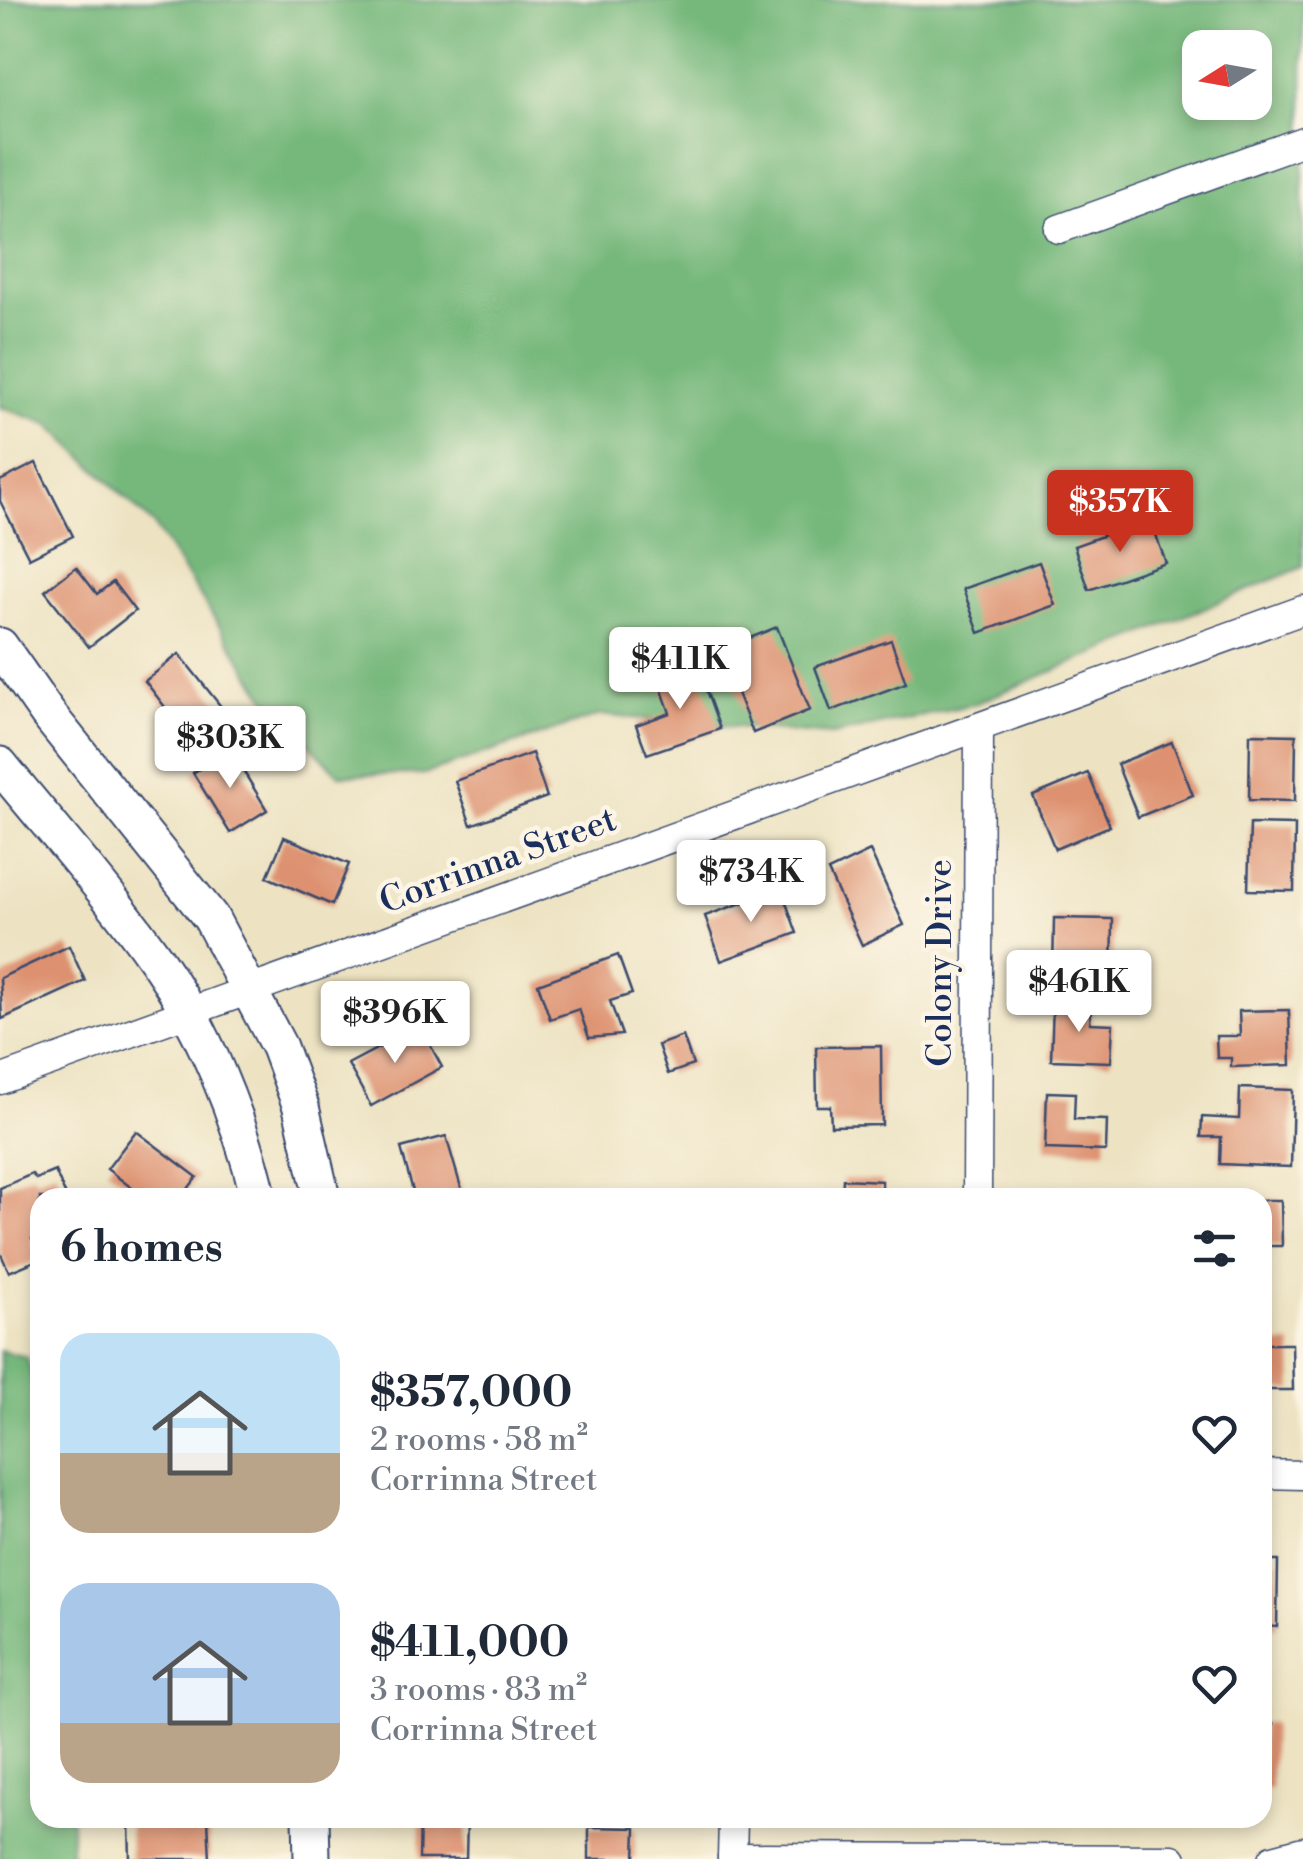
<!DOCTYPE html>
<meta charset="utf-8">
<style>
:root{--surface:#fff;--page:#f6f6f7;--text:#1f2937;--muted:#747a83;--accent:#c8321e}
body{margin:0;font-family:"Libre Bodoni",serif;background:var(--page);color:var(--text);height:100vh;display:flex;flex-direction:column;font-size:38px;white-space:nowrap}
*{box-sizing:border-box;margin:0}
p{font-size:32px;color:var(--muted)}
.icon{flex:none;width:55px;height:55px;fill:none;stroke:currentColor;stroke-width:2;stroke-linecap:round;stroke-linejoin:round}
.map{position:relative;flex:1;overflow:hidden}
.sheet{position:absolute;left:30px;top:1188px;width:1242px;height:640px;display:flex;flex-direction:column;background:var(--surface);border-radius:30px;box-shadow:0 5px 15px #0003}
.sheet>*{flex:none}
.needle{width:65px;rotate:259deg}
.buttons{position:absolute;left:1182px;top:30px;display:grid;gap:20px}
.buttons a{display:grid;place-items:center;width:90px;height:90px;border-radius:20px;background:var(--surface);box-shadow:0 5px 15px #0003;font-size:50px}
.price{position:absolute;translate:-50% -85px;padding:0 22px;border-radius:10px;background:#fff;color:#222;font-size:32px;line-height:65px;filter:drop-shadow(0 2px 5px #0008)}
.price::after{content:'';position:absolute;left:50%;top:60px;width:30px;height:22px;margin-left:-15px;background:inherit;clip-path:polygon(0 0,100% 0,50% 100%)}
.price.selected{background:var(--accent);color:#fff}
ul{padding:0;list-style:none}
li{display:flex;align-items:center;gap:30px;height:250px;padding:0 30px}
li span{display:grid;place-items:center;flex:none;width:280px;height:200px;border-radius:30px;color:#555}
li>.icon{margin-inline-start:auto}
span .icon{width:120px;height:120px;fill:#fffc;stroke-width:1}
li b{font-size:42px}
h2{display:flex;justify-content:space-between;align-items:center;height:120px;padding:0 30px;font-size:42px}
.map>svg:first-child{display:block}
.forest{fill:#76b87c;stroke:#48746d;stroke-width:2.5;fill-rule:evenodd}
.building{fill:#dd916f}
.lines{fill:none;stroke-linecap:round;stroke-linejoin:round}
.minor-casing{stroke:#3a4a6d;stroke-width:31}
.tertiary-casing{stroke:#3a4a6d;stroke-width:39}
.minor{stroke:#fff;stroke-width:28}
.tertiary{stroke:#fff;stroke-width:35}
.labels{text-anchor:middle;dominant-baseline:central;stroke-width:9;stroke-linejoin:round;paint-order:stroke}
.street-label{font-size:35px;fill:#1b2f5e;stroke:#fcf5e5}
</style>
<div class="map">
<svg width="1303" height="1859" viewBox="0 0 1303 1859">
<rect width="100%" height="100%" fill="#fcf5e5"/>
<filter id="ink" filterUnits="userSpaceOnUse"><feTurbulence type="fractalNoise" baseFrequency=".01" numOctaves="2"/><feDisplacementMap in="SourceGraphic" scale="20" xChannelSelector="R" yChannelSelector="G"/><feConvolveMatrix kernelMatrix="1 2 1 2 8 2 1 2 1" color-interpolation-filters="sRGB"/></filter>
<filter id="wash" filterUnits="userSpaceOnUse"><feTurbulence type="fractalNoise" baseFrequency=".0048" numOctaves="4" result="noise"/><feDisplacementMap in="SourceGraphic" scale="40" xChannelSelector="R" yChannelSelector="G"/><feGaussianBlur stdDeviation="2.25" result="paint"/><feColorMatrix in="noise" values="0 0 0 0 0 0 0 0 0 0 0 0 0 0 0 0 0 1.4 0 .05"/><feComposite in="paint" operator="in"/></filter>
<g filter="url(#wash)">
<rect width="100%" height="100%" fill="#ede3c3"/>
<!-- forest -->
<g class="forest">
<path d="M0,0H1303V567L974,704L832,735L600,715L424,774L339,775L266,698L154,525L49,424L0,407ZM1200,48H1255V102H1200Z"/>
<polygon points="0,1351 27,1357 40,1405 40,1818 71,1818 71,1859 0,1859"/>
</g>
<g id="blocks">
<!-- building -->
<g class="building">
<polygon points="36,463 73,536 29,558 0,501 0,481"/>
<polygon points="1150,519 1166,563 1089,590 1074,546"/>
<polygon points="1039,562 1055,605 979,633 963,589"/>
<polygon points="76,567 97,594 113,582 135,611 89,647 45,591"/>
<polygon points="777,627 810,710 753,733 720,650"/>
<polygon points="891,640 906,683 831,711 815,667"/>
<polygon points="179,654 223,709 188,737 145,681"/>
<polygon points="697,665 720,729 647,754 636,725 670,713 658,679"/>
<polygon points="1250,734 1296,735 1295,801 1249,800"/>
<polygon points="1172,742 1193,795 1138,817 1117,764"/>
<polygon points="230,749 267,810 230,833 193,773"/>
<polygon points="532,753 547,797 471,825 455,781"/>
<polygon points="1088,773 1110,826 1055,849 1033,796"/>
<polygon points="1250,824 1295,825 1294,891 1248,890"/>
<polygon points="284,837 349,864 332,905 267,877"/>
<polygon points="870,851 904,925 862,945 828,871"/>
<polygon points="781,889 797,933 721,961 705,916"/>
<polygon points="1054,918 1113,919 1112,976 1053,976"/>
<polygon points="69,946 85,981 2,1019 0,978"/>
<polygon points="618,955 632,994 610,1001 622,1035 589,1038 579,1009 550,1019 538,984"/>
<polygon points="1053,1003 1091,1005 1090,1023 1113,1024 1111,1062 1051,1060"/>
<polygon points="1289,1010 1291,1065 1231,1067 1231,1058 1217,1058 1216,1036 1240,1036 1239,1011"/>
<polygon points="420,1026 442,1067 371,1106 348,1064"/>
<polygon points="683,1036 693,1065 668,1074 658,1045"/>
<polygon points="881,1046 882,1125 831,1126 830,1106 817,1106 816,1047"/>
<polygon points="1240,1088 1293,1090 1291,1167 1220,1164 1221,1137 1201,1137 1202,1117 1239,1119"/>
<polygon points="1047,1092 1075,1093 1074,1119 1107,1120 1106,1151 1045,1149"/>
<polygon points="136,1131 197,1177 181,1198 145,1198 107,1169"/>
<polygon points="446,1136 464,1198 415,1198 401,1148"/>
<polygon points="55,1171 67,1198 40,1198 40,1236 32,1239 40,1259 9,1272 0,1252 0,1188 32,1174 36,1179"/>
<polygon points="843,1179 882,1181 882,1198 842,1198"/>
<polygon points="1262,1200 1281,1200 1282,1246 1262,1246"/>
<polygon points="1262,1344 1292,1344 1293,1390 1262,1390"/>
<polygon points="1262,1561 1278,1561 1277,1627 1262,1626"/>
<polygon points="1262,1723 1273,1723 1271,1789 1262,1789"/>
<polygon points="420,1818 467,1818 466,1859 419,1859"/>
<polygon points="208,1820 210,1859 130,1859 129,1823"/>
<polygon points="589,1827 636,1828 635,1859 589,1859"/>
</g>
</g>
</g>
<g filter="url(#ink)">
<use href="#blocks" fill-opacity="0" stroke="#3a4a6d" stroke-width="2.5"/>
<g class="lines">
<defs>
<g id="minor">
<polyline points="1059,229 1303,141"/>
<polyline points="0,1080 1303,610"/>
<polyline points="977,1198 979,729"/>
<polyline points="1262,1474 1303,1475"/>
<polyline points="732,1857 1172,1859"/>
<polyline points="732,1859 733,1818"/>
<polyline points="1273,1859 1303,1851"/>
</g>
<g id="tertiary">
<polyline points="0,646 47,713 211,918 279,1047 301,1107 322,1198"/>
<path d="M0,765C51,828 111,895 157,961C205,1031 239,1116 259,1198"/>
<polyline points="311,1818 312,1859"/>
</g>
</defs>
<!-- minor casing -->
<use href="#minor" class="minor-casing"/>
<!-- tertiary casing -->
<use href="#tertiary" class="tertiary-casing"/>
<!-- minor -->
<use href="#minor" class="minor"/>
<!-- tertiary -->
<use href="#tertiary" class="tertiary"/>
</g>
</g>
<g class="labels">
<!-- street labels -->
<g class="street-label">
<text transform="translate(498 861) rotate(-20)">Corrinna Street</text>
<text transform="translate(940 963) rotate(-90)">Colony Drive</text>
</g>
</g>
</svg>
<div class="buttons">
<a><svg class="needle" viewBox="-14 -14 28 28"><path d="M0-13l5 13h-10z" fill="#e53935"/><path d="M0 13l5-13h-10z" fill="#747a83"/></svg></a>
</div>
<b class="price selected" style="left:1120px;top:555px">$357K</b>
<b class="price" style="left:680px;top:712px">$411K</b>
<b class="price" style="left:230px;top:791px">$303K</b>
<b class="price" style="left:751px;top:925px">$734K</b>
<b class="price" style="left:1079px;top:1035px">$461K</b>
<b class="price" style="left:395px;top:1066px">$396K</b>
<section class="sheet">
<h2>6 homes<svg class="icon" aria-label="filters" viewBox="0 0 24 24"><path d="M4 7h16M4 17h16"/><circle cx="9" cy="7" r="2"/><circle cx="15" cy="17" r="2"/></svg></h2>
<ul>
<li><span style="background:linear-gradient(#bfe0f5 60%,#b9a48a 0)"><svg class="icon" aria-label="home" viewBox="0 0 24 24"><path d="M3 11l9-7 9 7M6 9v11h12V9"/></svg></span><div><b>$357,000</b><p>2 rooms · 58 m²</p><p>Corrinna Street</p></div><svg class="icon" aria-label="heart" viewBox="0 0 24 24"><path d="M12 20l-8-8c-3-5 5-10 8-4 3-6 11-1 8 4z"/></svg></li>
<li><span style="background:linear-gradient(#a9c7e8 70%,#b9a48a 0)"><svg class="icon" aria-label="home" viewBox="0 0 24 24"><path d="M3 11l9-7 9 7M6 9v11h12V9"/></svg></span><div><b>$411,000</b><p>3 rooms · 83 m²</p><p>Corrinna Street</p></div><svg class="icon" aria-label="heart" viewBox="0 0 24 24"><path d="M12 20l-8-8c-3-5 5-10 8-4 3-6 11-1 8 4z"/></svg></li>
</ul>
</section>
</div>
